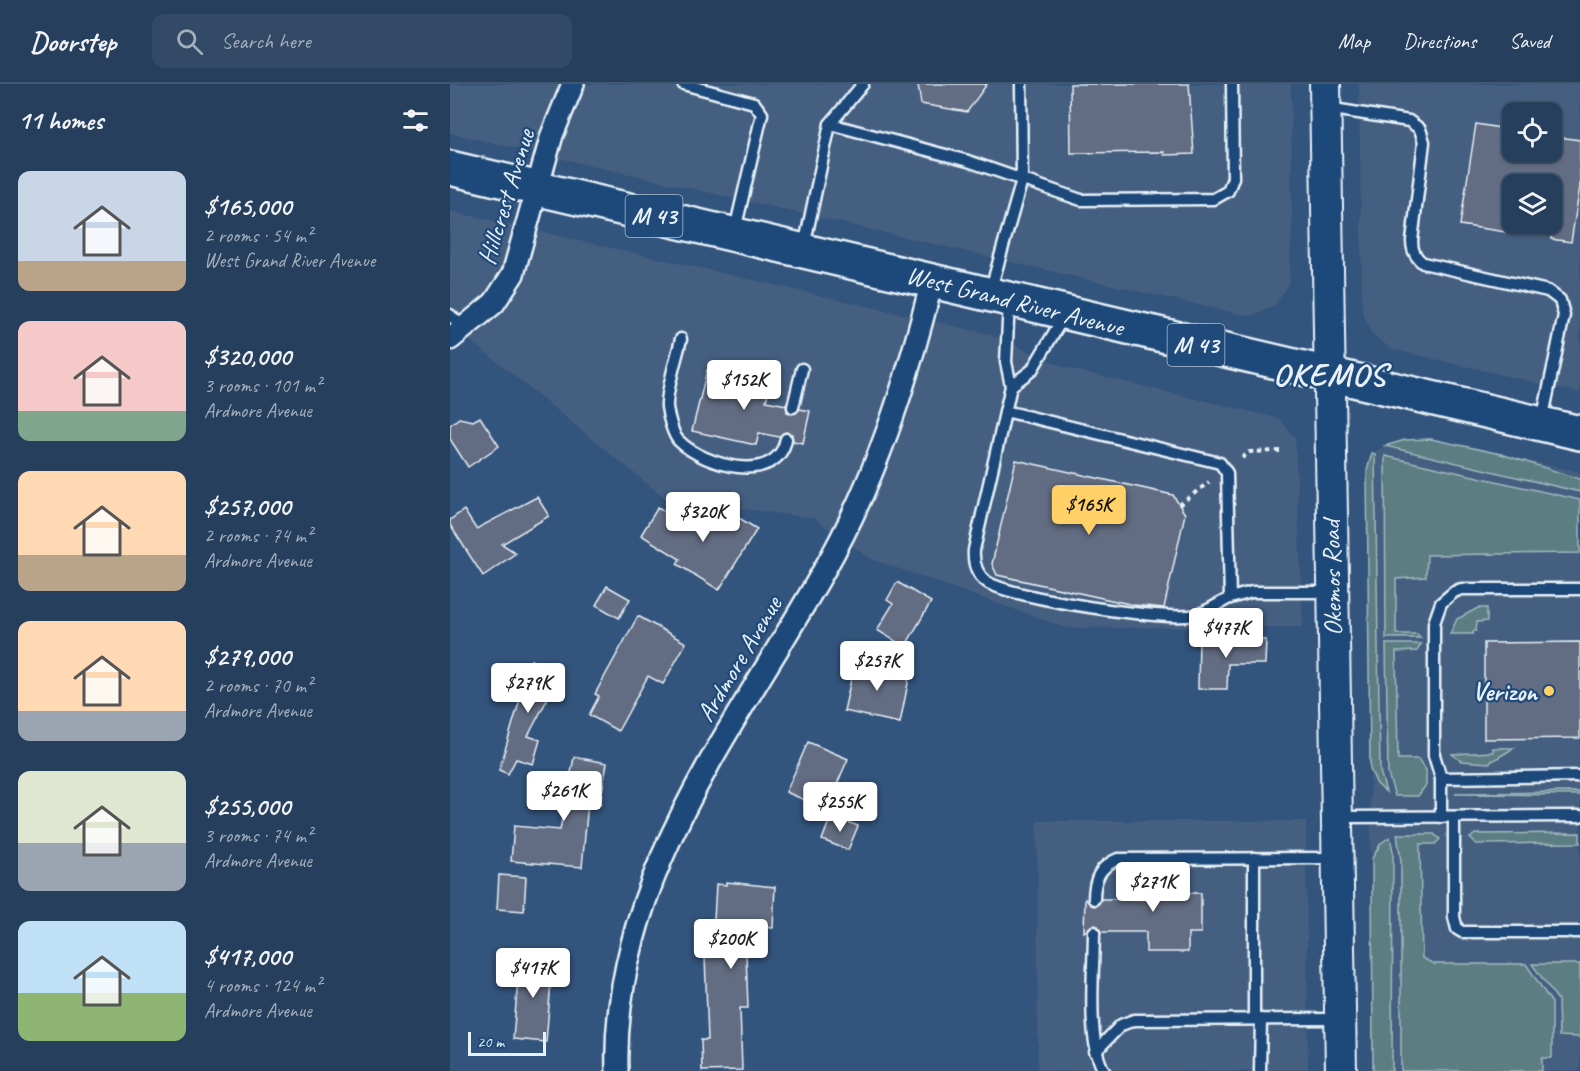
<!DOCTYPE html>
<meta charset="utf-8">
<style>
:root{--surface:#263f5d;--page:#324a66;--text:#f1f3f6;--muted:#a4afbc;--line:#425872;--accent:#ffd166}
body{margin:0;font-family:Caveat,sans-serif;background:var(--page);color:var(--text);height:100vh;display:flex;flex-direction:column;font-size:22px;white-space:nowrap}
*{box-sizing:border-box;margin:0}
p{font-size:20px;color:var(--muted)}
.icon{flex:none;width:33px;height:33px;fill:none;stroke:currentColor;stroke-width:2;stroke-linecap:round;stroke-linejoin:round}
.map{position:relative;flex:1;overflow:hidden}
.drawer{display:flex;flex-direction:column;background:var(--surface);width:450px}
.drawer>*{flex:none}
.controls{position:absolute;left:1052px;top:18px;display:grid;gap:12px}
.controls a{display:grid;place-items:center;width:60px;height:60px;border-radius:12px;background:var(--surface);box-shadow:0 2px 4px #0004,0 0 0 2px var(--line);font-size:30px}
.scale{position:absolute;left:18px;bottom:15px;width:78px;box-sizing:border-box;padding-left:6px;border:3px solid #e8f1f8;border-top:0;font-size:16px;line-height:21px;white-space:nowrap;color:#e8f1f8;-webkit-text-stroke:4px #1f4a7a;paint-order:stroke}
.price{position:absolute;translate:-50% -51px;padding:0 14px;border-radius:6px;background:#fff;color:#222;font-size:20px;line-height:39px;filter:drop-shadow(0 2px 3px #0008)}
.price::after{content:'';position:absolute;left:50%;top:36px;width:18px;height:14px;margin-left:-9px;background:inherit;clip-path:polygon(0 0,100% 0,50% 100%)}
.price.active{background:var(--accent);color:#111}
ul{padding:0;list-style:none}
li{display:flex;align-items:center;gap:18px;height:150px;padding:0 18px}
li span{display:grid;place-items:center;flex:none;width:168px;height:120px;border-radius:12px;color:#555}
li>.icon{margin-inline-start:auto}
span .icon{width:72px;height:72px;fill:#fffc;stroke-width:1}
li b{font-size:26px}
h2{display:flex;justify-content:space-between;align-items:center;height:72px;padding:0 18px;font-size:26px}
header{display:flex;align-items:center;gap:36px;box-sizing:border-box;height:84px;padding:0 30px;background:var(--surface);border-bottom:2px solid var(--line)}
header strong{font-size:28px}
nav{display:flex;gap:33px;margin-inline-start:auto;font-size:21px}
.search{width:420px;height:54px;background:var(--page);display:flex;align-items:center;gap:15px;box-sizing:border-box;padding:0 21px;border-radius:12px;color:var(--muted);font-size:22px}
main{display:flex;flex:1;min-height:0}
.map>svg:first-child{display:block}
.built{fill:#445e80;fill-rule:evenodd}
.green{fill:#5b7e83;stroke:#a2b8be;stroke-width:1.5}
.building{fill:#626c82;stroke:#e8f1f8;stroke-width:1.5}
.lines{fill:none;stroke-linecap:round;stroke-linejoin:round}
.lane-casing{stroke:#e8f1f8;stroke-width:15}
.street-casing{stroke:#e8f1f8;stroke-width:26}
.secondary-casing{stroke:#e8f1f8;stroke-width:34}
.primary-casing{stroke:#e8f1f8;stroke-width:38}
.path{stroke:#e8f1f8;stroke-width:4;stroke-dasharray:4.5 4.5;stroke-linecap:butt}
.lane{stroke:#1f4a7a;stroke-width:10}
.street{stroke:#1f4a7a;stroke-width:21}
.secondary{stroke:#1f4a7a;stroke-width:30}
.primary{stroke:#1f4a7a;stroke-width:33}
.poi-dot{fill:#ffd166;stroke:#1f4a7a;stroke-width:2}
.labels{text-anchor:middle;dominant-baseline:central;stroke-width:4.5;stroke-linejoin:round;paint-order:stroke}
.shield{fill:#1f4a7a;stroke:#acbfd2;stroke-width:1.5}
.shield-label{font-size:24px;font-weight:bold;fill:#e8f1f8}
.street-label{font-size:26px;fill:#e8f1f8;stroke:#1f4a7a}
.poi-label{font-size:26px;font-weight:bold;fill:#e8f1f8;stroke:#1f4a7a;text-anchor:end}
.district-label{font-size:32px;font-weight:bold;letter-spacing:1.5px;fill:#e8f1f8;stroke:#1f4a7a}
</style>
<header>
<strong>Doorstep</strong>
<div class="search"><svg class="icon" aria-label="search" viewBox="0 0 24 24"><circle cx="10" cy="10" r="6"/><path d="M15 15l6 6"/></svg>Search here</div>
<nav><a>Map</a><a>Directions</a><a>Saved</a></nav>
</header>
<main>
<section class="drawer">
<h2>11 homes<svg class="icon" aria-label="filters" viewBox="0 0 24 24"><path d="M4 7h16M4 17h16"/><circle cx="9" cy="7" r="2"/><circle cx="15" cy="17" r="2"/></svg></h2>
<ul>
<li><span style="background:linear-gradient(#c9d6e8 75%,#b9a48a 0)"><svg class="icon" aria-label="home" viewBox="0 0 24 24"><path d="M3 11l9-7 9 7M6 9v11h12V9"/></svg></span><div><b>$165,000</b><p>2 rooms · 54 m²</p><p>West Grand River Avenue</p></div></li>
<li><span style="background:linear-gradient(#f6c9c9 75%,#7fa58c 0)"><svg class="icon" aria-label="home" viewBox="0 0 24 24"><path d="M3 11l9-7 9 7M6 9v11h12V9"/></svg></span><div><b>$320,000</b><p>3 rooms · 101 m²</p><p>Ardmore Avenue</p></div></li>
<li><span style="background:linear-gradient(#ffd9b3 70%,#b9a48a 0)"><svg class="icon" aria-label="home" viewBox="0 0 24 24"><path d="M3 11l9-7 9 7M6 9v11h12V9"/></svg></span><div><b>$257,000</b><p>2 rooms · 74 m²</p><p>Ardmore Avenue</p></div></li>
<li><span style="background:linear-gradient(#ffd9b3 75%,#9aa5b1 0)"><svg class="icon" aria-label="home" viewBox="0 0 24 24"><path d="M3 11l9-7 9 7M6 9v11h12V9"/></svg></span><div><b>$279,000</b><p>2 rooms · 70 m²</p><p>Ardmore Avenue</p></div></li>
<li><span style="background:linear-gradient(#dfe7d0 60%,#9aa5b1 0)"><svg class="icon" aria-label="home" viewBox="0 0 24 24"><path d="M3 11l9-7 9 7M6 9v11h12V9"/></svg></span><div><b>$255,000</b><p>3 rooms · 74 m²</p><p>Ardmore Avenue</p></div></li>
<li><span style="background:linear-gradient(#bfe0f5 60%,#8fb573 0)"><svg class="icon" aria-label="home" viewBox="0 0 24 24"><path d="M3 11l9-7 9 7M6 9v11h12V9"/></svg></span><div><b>$417,000</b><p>4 rooms · 124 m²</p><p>Ardmore Avenue</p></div></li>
</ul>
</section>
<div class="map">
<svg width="1130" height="987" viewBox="0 0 1130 987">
<rect width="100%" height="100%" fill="#33547c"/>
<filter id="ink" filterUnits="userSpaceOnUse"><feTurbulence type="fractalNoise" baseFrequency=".0167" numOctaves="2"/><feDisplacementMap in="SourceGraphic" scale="12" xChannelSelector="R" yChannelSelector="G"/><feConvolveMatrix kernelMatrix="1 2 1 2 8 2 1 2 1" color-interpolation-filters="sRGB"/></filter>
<g filter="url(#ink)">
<!-- built -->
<g class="built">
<polygon points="0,0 841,0 842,142 839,198 826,220 804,231 792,231 0,49"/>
<path d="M909,0H1130V309L941,265L922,250L913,230L912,219ZM1062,28H1101V68H1062ZM1062,100H1101V140H1062Z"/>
<polygon points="0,127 539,250 616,284 828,334 845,353 853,543 617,544 421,475 363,434 216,415 0,240"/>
<polygon points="981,355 1130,388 1130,987 923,987 917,386 922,369 935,362 955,356"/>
<polygon points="587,737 856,737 858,987 588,987"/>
</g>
<!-- green -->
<g class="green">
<polygon points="981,355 1051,370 1130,395 1130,408 935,362 955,356"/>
<polygon points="922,369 925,370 930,687 936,708 927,700 920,685 917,386"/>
<polygon points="935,372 1130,416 1130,469 977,471 976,493 946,495 946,550 967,550 971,554 936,554"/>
<polygon points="1028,524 1037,524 1037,537 1027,538 1026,547 1023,547 1023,550 1000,550 1007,535"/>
<polygon points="936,560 971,560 967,567 946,568 948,675 968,675 976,686 976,701 968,712 945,712 938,690"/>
<polygon points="1043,664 1064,664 1039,679 1011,677 1002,670 1043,668"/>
<polygon points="1130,708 1130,711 1006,710 1007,709"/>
<polygon points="1130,749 1130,759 1026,760 1020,754 1025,750"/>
<polygon points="947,750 984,750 990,755 985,760 970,760 972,874 984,880 1076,880 1102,919 1102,974 1092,974 1092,987 951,987 951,777"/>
<polygon points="940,753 943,767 942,987 923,987 922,775 931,759"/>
<polygon points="1082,880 1130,880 1130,953 1109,952 1108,916"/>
</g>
<!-- building -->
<g class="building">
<polygon points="468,0 537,0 517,28 471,20"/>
<polygon points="620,0 739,0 744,70 714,71 714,68 621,69"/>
<polygon points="1026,40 1062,46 1062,68 1101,68 1101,52 1130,56 1130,102 1121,158 1101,155 1101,100 1062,100 1062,149 1010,141"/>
<polygon points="257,286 320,301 316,317 336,321 337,328 342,330 350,325 360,327 353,359 343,357 342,350 336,348 329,353 309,349 306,361 242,347"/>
<polygon points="30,333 49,362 18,383 0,355 0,341 9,334 23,337"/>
<polygon points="566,376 723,411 735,430 714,524 684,521 547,491 542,480"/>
<polygon points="87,413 99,432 52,460 66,469 33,492 0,441 0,436 14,426 26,445"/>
<polygon points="265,419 307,445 269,506 227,480 230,475 191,451 208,423 247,448"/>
<polygon points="447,498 481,518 455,563 427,546 443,520 437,516"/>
<polygon points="157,502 180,515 169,534 146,521"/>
<polygon points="188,532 236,559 213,600 198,592 168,647 139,631 149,612 145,610"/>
<polygon points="749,555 816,556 815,580 778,580 777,605 748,605"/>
<polygon points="1130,558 1130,654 1034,655 1034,559"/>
<polygon points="81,576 110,591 78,652 90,656 83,680 66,675 58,690 49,686 70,615 63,612"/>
<polygon points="405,577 460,589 450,639 394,627"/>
<polygon points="358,658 398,675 376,725 336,708"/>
<polygon points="124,673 157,679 150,721 138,719 132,783 61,777 64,742 110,746"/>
<polygon points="381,732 408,742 398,766 372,756"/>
<polygon points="696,788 739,789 739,809 751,809 751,849 738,849 738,868 696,868 696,848 651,848 648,842 644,841 634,848 635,815 644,822 652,815 696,815"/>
<polygon points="49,791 76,793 74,827 47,825"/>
<polygon points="276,798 325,803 323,844 295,842 298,924 290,924 292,986 252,987 251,956 258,956 255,872 262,872 266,800 276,801"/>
<polygon points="70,872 103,874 96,958 63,955"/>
</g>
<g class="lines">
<defs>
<g id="lane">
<polyline points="233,0 304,19 312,30 285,146"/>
<path d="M877,24L959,37L970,45L974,58L962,157C962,167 965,173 973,179L1098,207L1110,216L1114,231L1092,337"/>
<polyline points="380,40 518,77 631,116 764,115 778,107 783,94 782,0"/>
<polyline points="354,163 380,40 413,0"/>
<polyline points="540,208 572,96 571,0"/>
<path d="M559,218L556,278L561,302L524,466C523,479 526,490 537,498C561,514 717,538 746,531C757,528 769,519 780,514"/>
<polyline points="0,231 15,245"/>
<path d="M231,255C227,273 216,306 217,323C218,331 223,352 229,357C254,382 327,402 336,355"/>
<polyline points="561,302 582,286 614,232"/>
<polyline points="343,323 352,285"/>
<polyline points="555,327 770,379 777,389 780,514 802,508 882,508"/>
<polyline points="991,694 1130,692"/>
<polyline points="887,733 1130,732"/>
<polyline points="991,733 991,694 984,671 984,539 991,519 1004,508 1011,505 1130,505"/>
<polyline points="1004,733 1004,833 1007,845 1012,848 1130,848"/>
<polyline points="804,774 804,935"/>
<path d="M644,815C644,795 650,782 668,775L885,774"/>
<path d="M644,848C644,885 636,957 654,987"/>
<polyline points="645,968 671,941 684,936 887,935"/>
<polyline points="810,987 811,935"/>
</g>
<g id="street">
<polyline points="0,255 44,219 63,190 102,51 123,0"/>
<path d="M167,987C161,797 285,644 373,488C425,398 457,298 482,197"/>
</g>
<polyline id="secondary" points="875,0 891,987"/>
<path id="primary" d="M0,84C377,170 753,263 1130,349"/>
</defs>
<!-- lane casing -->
<use href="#lane" class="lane-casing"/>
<!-- street casing -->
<use href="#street" class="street-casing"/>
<!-- secondary casing -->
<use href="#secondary" class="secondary-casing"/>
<!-- primary casing -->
<use href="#primary" class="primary-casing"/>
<!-- path -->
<g class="path">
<polyline points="792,374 799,368 830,367"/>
<polyline points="729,421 759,398"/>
</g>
<!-- lane -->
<use href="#lane" class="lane"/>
<!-- street -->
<use href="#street" class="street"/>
<!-- secondary -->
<use href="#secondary" class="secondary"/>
<!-- primary -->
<use href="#primary" class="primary"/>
</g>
</g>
<!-- markers -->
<circle class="poi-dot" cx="1099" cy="607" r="6"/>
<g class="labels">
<!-- shield labels -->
<g class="shield">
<rect x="175.5" y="111" width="57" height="42" rx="4.5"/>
<rect x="717.5" y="240" width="57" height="42" rx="4.5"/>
</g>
<g class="shield-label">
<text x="204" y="132">M 43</text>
<text x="746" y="261">M 43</text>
</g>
<!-- street labels -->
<g class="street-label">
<text transform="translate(56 113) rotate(-73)">Hillcrest Avenue</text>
<text transform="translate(565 217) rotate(14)">West Grand River Avenue</text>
<text transform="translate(882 494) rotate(-91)">Okemos Road</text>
<text transform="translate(289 575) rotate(-59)">Ardmore Avenue</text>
</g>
<!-- poi labels -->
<g class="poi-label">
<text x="1087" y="607">Verizon</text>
</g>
<!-- district labels -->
<g class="district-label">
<text x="880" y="290">OKEMOS</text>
</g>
</g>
</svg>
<div class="controls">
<a><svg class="icon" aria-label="locate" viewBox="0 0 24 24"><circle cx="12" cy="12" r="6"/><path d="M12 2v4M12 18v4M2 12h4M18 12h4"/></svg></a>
<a><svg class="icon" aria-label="layers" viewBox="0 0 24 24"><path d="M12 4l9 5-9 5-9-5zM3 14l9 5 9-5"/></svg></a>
</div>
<div class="scale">20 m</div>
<b class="price" style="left:294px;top:327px">$152K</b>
<b class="price active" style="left:639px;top:452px">$165K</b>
<b class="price" style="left:253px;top:459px">$320K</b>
<b class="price" style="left:776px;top:575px">$477K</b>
<b class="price" style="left:427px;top:608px">$257K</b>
<b class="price" style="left:78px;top:630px">$279K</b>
<b class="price" style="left:114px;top:738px">$261K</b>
<b class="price" style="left:390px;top:749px">$255K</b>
<b class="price" style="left:703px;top:829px">$271K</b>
<b class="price" style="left:281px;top:886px">$200K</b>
<b class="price" style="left:83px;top:915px">$417K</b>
</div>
</main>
